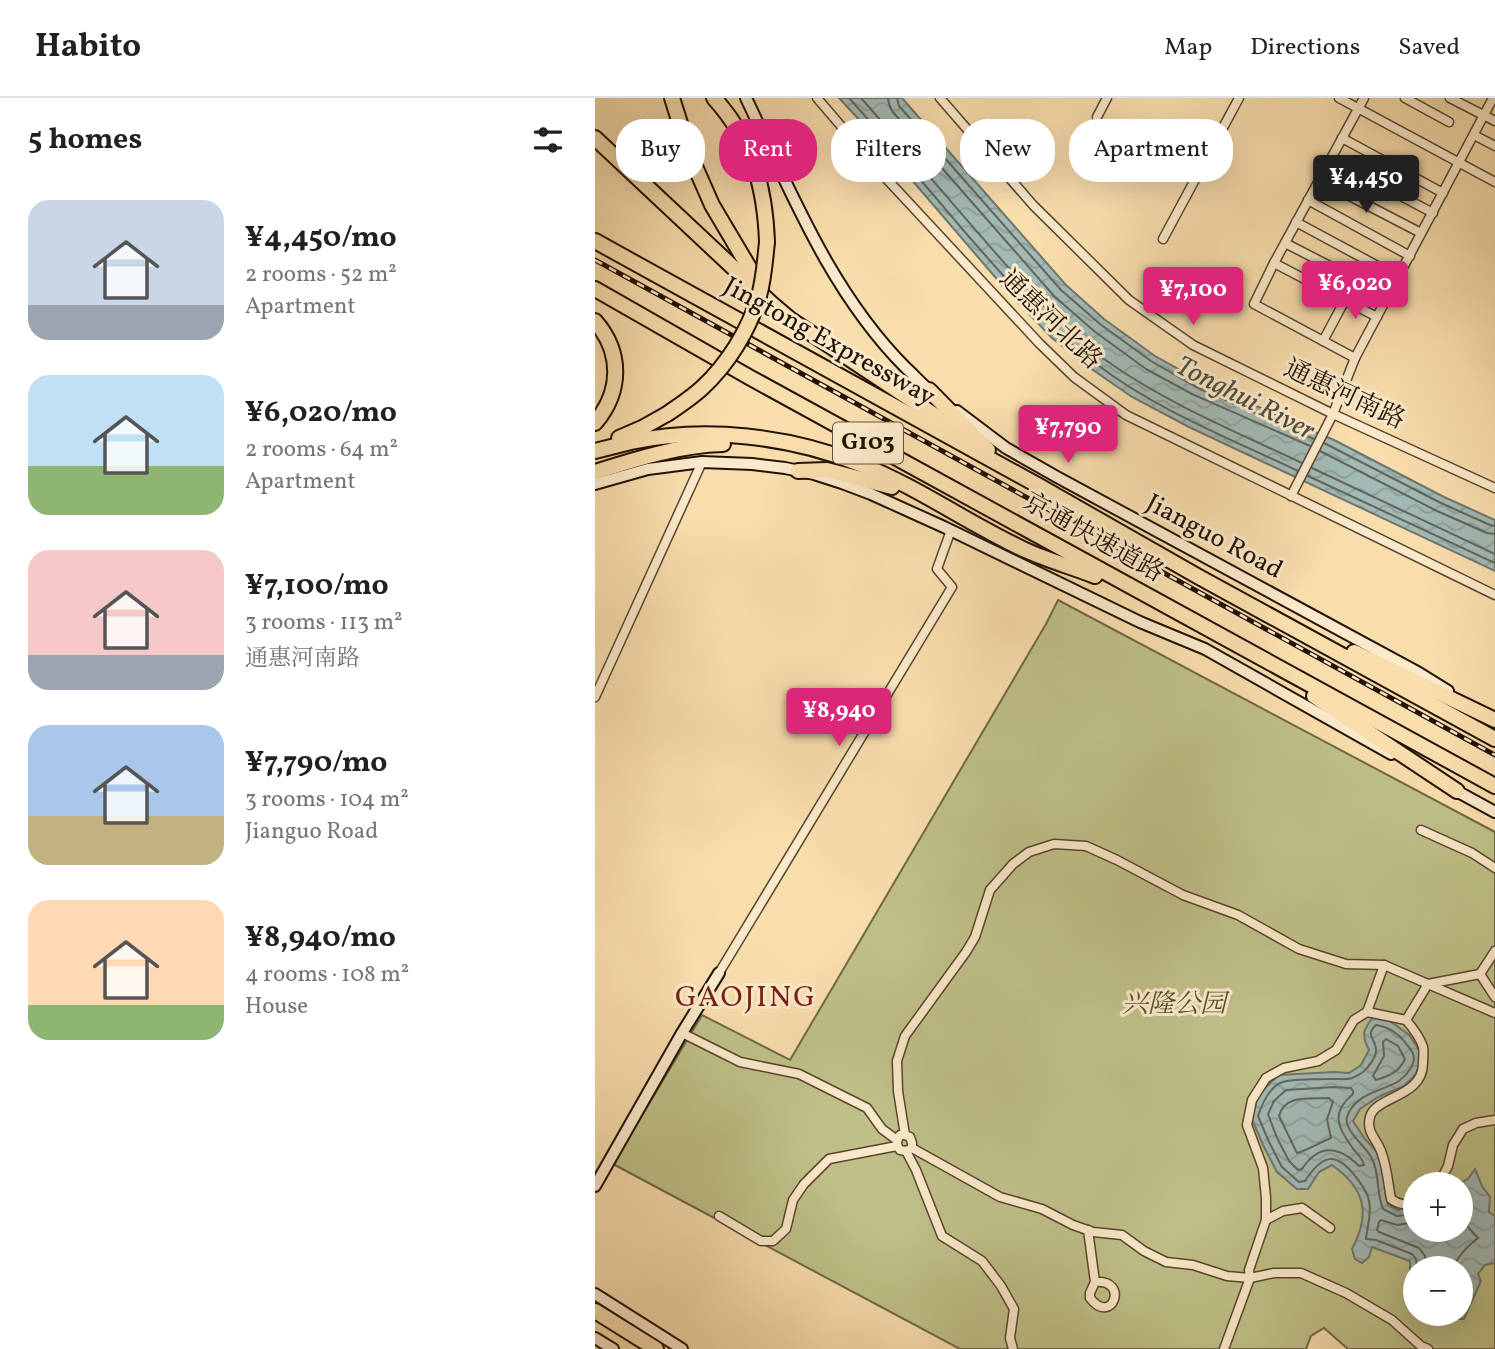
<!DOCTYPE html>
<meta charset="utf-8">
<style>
:root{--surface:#fff;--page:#f2f2f2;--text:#202124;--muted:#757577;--line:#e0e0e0;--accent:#db2777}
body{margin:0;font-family:Vollkorn,"Noto Serif SC",serif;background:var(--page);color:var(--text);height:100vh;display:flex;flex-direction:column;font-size:26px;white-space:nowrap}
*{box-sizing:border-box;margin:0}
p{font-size:23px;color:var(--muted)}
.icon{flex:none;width:38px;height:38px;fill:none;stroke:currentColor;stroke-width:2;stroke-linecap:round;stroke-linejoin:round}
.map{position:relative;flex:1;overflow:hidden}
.details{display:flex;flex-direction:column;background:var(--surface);width:595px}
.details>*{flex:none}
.top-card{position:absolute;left:21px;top:21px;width:665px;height:63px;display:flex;gap:14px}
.buttons{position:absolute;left:808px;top:1074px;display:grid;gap:14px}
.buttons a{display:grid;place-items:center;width:70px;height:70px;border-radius:50%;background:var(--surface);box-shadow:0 7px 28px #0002;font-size:35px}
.price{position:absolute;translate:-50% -60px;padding:0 16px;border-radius:7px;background:var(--accent);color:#fff;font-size:23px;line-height:46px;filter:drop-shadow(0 2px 4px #0008)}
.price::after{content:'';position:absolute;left:50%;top:42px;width:21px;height:16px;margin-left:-10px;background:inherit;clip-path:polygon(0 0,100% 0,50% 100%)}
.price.active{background:#222;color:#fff}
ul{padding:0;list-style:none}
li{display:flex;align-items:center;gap:21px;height:175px;padding:0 28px}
li span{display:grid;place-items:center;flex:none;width:196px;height:140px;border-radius:21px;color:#555}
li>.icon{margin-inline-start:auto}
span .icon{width:84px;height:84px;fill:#fffc;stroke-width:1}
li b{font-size:30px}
h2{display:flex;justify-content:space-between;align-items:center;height:84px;padding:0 28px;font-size:30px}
.pill{padding:0 24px;border-radius:28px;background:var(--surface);box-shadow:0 7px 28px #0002;font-size:24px;line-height:63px}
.pill.active{background:var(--accent);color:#fff}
header{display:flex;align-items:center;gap:42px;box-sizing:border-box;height:98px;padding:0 35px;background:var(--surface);border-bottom:2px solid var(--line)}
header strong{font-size:33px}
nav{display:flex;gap:38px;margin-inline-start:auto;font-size:24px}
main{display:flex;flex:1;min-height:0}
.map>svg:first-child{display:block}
.green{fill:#bfc088;stroke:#706946;stroke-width:2;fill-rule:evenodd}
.water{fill:url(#water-waves);stroke:#6f766e;stroke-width:2}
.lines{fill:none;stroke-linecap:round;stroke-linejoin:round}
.shore{stroke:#62665c;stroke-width:2}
.street-casing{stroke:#58452e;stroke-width:11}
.secondary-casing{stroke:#221204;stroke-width:14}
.highway-casing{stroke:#221204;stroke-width:18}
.street{stroke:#fae9ca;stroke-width:8}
.secondary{stroke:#fae9ca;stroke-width:10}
.highway{stroke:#f8ddad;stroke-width:14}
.rail-casing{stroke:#221204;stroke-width:5}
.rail{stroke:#fae9ca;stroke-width:2.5;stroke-dasharray:8;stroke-linecap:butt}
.highway-bridge-casing{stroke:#221204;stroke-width:18;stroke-linecap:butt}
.highway-bridge{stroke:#f8ddad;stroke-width:14}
.labels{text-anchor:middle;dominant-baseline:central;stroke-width:6;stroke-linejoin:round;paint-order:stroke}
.shield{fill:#fae9ca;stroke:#63523f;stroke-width:2}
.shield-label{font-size:24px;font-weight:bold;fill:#221204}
.street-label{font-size:26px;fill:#221204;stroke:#fae9ca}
.park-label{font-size:26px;font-style:italic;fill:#594f32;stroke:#fae9ca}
.water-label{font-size:28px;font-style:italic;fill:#4f4c42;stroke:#fae9ca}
.quarter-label{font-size:30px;letter-spacing:2px;fill:#7a1f14;stroke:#fae9ca}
</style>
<header>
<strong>Habito</strong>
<nav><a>Map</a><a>Directions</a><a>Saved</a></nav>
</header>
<main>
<section class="details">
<h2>5 homes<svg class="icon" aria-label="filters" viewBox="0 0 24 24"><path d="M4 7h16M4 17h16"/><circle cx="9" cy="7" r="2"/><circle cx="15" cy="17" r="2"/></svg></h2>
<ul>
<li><span style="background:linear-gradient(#c9d6e8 75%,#9aa5b1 0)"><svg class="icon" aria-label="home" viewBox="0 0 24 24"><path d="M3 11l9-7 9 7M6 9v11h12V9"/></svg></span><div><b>¥4,450/mo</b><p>2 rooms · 52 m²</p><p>Apartment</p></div></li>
<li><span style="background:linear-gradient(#bfe0f5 65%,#8fb573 0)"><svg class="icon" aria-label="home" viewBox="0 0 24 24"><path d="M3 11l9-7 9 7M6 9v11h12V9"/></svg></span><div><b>¥6,020/mo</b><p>2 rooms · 64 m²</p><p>Apartment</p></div></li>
<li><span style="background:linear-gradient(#f6c9c9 75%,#9aa5b1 0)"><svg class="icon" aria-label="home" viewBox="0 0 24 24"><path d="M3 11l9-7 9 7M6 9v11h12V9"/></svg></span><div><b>¥7,100/mo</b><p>3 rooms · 113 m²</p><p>通惠河南路</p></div></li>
<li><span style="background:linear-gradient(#a9c7e8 65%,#c2b280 0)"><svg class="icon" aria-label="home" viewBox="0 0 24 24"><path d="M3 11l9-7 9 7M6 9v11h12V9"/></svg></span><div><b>¥7,790/mo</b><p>3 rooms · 104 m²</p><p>Jianguo Road</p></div></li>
<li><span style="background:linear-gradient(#ffd9b3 75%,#8fb573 0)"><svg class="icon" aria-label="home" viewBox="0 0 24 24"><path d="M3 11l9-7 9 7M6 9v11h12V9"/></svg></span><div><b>¥8,940/mo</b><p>4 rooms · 108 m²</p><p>House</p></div></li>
</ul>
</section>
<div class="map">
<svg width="900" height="1251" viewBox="0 0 900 1251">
<defs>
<pattern id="water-waves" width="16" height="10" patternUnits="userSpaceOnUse" patternTransform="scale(1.75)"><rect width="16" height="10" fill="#a2b9b5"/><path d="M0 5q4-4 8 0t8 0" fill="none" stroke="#8b9e9a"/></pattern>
</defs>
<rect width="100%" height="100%" fill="#f8ddad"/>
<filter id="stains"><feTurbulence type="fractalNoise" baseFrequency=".00286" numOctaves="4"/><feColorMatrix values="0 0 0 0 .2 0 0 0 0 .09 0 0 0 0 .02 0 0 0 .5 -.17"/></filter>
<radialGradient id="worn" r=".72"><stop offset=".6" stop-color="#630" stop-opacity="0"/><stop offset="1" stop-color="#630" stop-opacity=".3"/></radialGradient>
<!-- green -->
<path class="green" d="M463,502L900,734V1251H753L729,1230L716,1238L711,1251H365L18,1066L107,917L195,962L451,526ZM821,1087H866V1132H821ZM821,1171H866V1216H821Z"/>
<!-- water -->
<g class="water">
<polygon points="244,0 307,0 471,187 509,221 560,258 605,283 741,343 849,399 900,422 900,473 594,329 537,299 498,272 457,240 412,193 280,39"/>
<path d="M778,919L795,923L814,937L825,953L826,963L821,976L809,988L783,999L765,1011L758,1023L770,1041L781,1053L786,1064L793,1107L803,1112L821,1108V1132H866V1087H861L873,1081L880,1071L887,1088L895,1099L894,1114L900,1118V1165L890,1167L883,1176L886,1183L869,1221H856L847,1216H866V1171H821V1196L815,1190V1163L777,1149L774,1159L767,1165L760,1161L757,1151C776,1116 770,1090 737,1067L724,1074L713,1091H702L682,1074L668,1047L655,1017L666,993L684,977L739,974L754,975L766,967L774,952C766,937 768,932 778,919Z"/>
</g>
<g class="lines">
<!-- shore -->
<g class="shore">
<path d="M254,0C293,43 331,88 369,133C410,180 450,227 500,265C561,312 634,340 703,373"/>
<path d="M266,0C306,45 345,91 385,137C423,181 461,226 509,261C569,304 639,333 707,365"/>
<polyline points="293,0 294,6 297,13 459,198 499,233 551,271 597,296 715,348"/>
<polyline points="302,0 304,8 466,192 505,226 556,263 601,289 719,341"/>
<polyline points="729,345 846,405 895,427 900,428"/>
<polyline points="725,353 842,413 892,435 900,436"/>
<polyline points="717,370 900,456"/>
<polyline points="713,378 900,465"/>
<path d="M791,941L803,948L810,961C804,974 794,978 781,982L778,978L789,958L788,944Z"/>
<path d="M739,989L756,990L758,993V996C736,1014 742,1029 757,1049C761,1055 767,1059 769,1067L764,1068C744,1048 724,1045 707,1071L703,1072L694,1063L682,1040L673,1016L679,1003L691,992Z"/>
<path d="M734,1000L738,1004L732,1021L736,1040C726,1044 711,1053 702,1055L684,1018C690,996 715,1001 734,1000Z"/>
<path d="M821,1116L802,1118L788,1111C781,1095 785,1074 776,1059C771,1049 748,1031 752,1019C760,995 786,994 804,983C811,978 822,965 818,956C818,954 813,948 812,947C805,937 794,929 781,927C770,937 780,940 781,951C782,958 773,970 768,974C755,983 752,981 737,981C728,981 695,981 688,984C675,988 667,1006 663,1018L674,1044L687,1069L704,1084L710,1083C727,1057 740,1052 761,1079C766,1086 773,1094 774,1103C777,1116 772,1129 771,1141L781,1142L817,1156L821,1161L822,1171"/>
<polyline points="821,1124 802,1127 786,1122 784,1124 782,1132 784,1134 824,1150 830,1158 831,1171"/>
<path d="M858,1171C863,1157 872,1149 883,1140L872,1128L866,1113"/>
</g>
<defs>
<g id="street">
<polyline points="222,0 288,77 444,245 479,279 531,317 900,497"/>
<polyline points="345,0 438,107 534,202 598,247 738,316 900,390"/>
<polyline points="744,0 900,84"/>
<polyline points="810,0 854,24"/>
<polyline points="855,0 900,23"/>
<polyline points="502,19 512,0"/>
<polyline points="879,37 900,48"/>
<polyline points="747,40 848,95"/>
<polyline points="736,61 838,115"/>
<polyline points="724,82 826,135"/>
<polyline points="713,102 815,158"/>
<polyline points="701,124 803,179"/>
<polyline points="568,141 644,0"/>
<polyline points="690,145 793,198"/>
<polyline points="679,165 782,219"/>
<polyline points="728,243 750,202"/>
<polyline points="760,260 659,206 679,165 769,0"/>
<polyline points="696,398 738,316 760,260 898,0"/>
<polyline points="0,599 107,364"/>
<polyline points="826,732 877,755 900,770"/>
<polyline points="900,853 885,876 900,899"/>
<polyline points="124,875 357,489 342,471 356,432"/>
<polyline points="772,914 811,922"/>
<polyline points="87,935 145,964 204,976 272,1010 287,1031 302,1042"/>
<polyline points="310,1037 303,993 302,963 310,938 371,854 380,839 395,792 418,766 434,754 459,746 491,748 522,762 588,797 643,817 704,851 751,866 789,867"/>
<path d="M317,1050V1045L315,1039L310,1037H305C301,1043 301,1047 305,1052L311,1053L317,1050L405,1099L447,1111L478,1127L498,1134L527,1137L549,1153L571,1164L598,1167L632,1178L655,1180L679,1175H706L751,1195L797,1222L826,1248L833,1251"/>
<polyline points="311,1053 321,1072 347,1138 387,1163 406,1188 419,1211 415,1240 418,1251"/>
<polyline points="843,1087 853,1068 858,1047 868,1031 881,1025 900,1022"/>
<path d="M821,1106C811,1107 804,1107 796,1101C793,1085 792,1068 786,1053C781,1040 771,1034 775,1019C780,998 828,1000 828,965C828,960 829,954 828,949C825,939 817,929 811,922L833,886L885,876"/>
<polyline points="124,1118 166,1143 178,1143 191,1131 198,1102 209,1086 234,1061 302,1048"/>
<polyline points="671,1122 688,1113 707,1110 735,1130"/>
<path d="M493,1132L500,1184L495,1195V1200C517,1229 535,1181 500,1184"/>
<polyline points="629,1251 655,1180 654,1172 671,1122 671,1100 668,1070 652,1027 657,1002 671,980 689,970 723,963 741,952 759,922 772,914 789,867 900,915"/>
</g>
<g id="secondary">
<path d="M151,0C196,94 236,195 311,270C320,278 328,288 338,295"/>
<polyline points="362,313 411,350 462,379 824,575 853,593"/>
<polyline points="0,386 53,371 107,364 157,366 190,370 219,376 247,385 276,396 349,429 545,524 610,551 796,656"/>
<polyline points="856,690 900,714"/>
<polyline points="0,1088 87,935 124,875"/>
<polyline points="0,1196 87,1251"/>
<polyline points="0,1240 18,1251"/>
</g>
<g id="highway">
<polyline points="77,0 95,57 117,107 165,188"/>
<path d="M119,0C157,42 170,88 172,144"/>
<polyline points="0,40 176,205 196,222 368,336"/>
<polyline points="0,143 444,388 604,479 900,641"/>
<polyline points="0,191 154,279 900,688"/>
<path d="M0,223C27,254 27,293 0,325"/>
<polyline points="334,292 393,352"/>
<polyline points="24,340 47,330 72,316"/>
<path d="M0,353C12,350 24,347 36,344C111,328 194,338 265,366C323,389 374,426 430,452C452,462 477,469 500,478"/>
<polyline points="203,373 232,372 297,389"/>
<path d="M0,374C41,361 85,347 128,346"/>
<polyline points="759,554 900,622"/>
<polyline points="719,598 862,693"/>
<polyline points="0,1213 61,1251"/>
</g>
</defs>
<!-- street casing -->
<use href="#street" class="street-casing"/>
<!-- secondary casing -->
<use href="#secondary" class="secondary-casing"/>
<!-- highway casing -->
<use href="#highway" class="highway-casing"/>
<!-- street -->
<use href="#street" class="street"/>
<!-- secondary -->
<use href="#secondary" class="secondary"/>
<!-- highway -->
<use href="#highway" class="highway"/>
<defs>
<polyline id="rail" points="0,162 900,657"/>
</defs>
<!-- rail casing -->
<use href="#rail" class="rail-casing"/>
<!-- rail -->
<use href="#rail" class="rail"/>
<defs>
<path id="highway-bridge" d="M72,316C84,308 96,300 107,290C133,266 154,232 164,198C169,180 170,162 172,144"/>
</defs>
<!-- highway-bridge casing -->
<use href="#highway-bridge" class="highway-bridge-casing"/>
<!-- highway-bridge -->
<use href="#highway-bridge" class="highway-bridge"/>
</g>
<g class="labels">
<!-- shield labels -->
<rect class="shield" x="238" y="324.5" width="70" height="41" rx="5"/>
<g class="shield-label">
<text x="273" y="345">G103</text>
</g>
<!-- street labels -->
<g class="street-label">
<text transform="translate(455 222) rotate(44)">通惠河北路</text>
<text transform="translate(234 244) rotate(29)">Jingtong Expressway</text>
<text transform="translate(749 297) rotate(25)">通惠河南路</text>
<text transform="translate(619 439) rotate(28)">Jianguo Road</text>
<text transform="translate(498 440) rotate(29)">京通快速道路</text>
</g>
<!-- park labels -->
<g class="park-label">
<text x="579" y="907">兴隆公园</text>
</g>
<!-- water labels -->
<g class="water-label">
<text transform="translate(650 301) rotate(27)">Tonghui River</text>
</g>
<!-- quarter labels -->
<g class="quarter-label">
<text x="151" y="900">GAOJING</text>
</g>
</g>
<rect width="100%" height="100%" filter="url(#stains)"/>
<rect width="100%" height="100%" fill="url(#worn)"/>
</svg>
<div class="buttons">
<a>+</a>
<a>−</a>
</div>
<b class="price active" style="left:771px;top:117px">¥4,450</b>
<b class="price" style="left:760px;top:223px">¥6,020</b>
<b class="price" style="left:598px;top:229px">¥7,100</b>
<b class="price" style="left:473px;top:367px">¥7,790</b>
<b class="price" style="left:244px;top:650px">¥8,940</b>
<div class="top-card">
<a class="pill">Buy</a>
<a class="pill active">Rent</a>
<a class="pill">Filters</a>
<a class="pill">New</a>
<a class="pill">Apartment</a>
</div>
</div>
</main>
